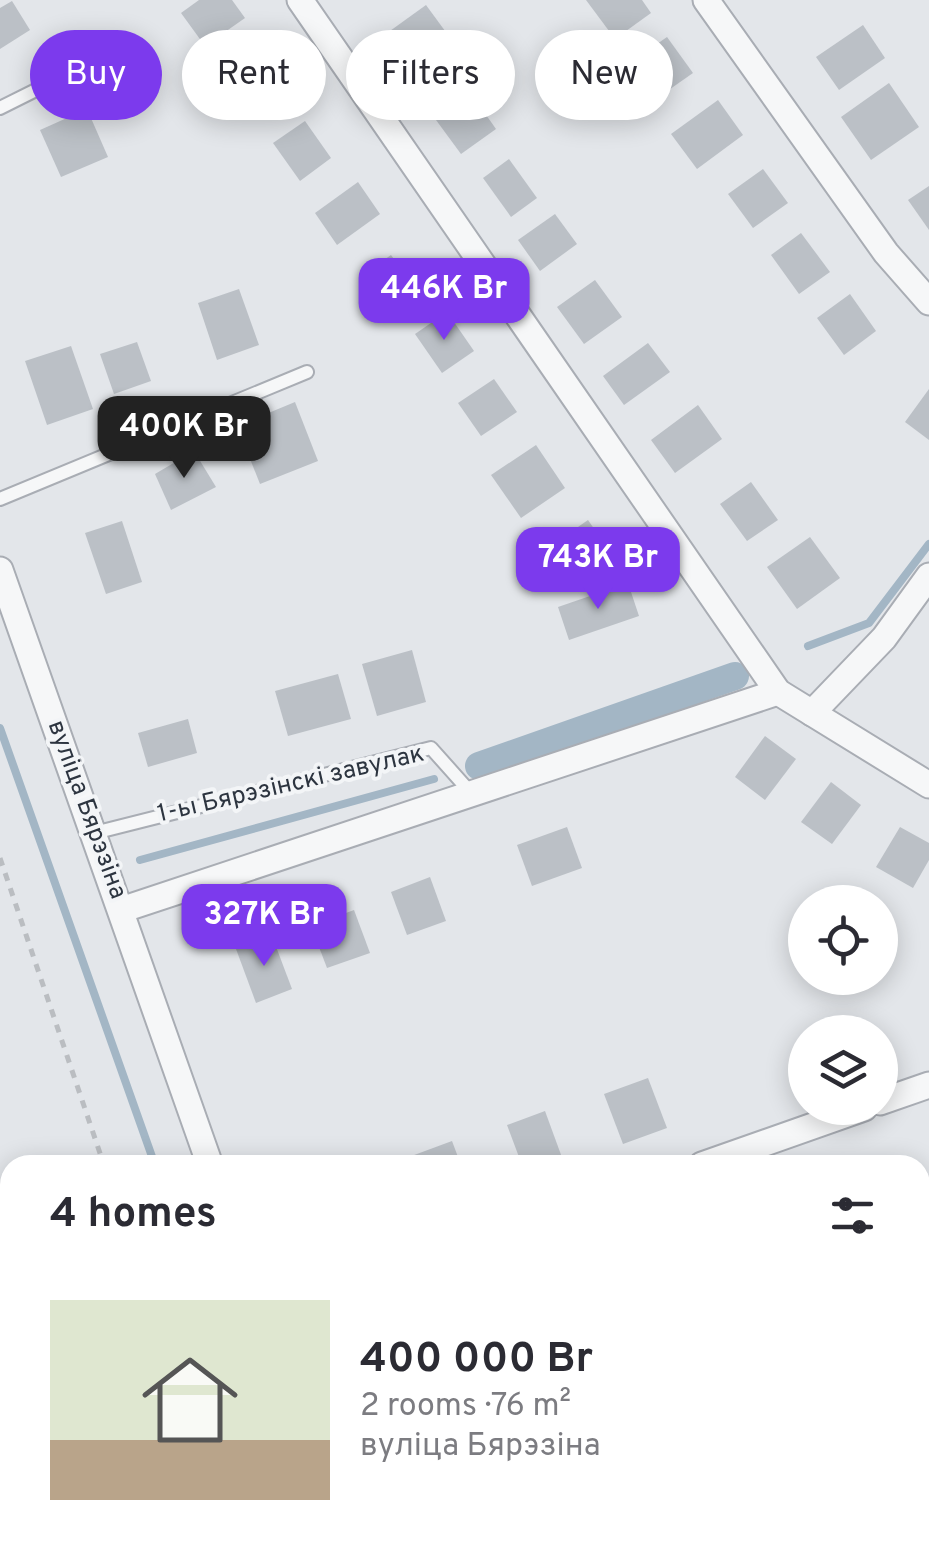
<!DOCTYPE html>
<meta charset="utf-8">
<style>
:root{--surface:#fff;--page:#f2f2f3;--text:#2b2b33;--muted:#7c7c81;--accent:#7c3aed}
body{margin:0;font-family:Overpass,sans-serif;background:var(--page);color:var(--text);height:100vh;display:flex;flex-direction:column;font-size:38px;white-space:nowrap}
*{box-sizing:border-box;margin:0}
p{font-size:32px;color:var(--muted)}
.icon{flex:none;width:55px;height:55px;fill:none;stroke:currentColor;stroke-width:2;stroke-linecap:round;stroke-linejoin:round}
.map{position:relative;flex:1;overflow:hidden}
.details{position:absolute;left:0px;top:1155px;width:930px;height:392px;display:flex;flex-direction:column;background:var(--surface);border-radius:30px 30px 0 0;box-shadow:0 5px 25px #0003}
.details>*{flex:none}
.guide{position:absolute;left:30px;top:30px;width:870px;height:90px;display:flex;gap:20px}
.buttons{position:absolute;left:788px;top:885px;display:grid;gap:20px}
.buttons a{display:grid;place-items:center;width:110px;height:110px;border-radius:50%;background:var(--surface);box-shadow:0 5px 25px #0003;font-size:50px}
.price{position:absolute;translate:-50% -85px;padding:0 22px;border-radius:20px;background:var(--accent);color:#fff;font-size:32px;line-height:65px;filter:drop-shadow(0 2px 5px #0008)}
.price::after{content:'';position:absolute;left:50%;top:60px;width:30px;height:22px;margin-left:-15px;background:inherit;clip-path:polygon(0 0,100% 0,50% 100%)}
.price.current{background:#222;color:#fff}
ul{padding:0;list-style:none}
li{display:flex;align-items:center;gap:30px;height:250px;padding:0 50px}
li span{display:grid;place-items:center;flex:none;width:280px;height:200px;border-radius:0px;color:#555}
li>.icon{margin-inline-start:auto}
span .icon{width:120px;height:120px;fill:#fffc;stroke-width:1}
li b{font-size:42px}
h2{display:flex;justify-content:space-between;align-items:center;height:120px;padding:0 50px;font-size:42px}
.chip{padding:0 35px;border-radius:45px;background:var(--surface);box-shadow:0 5px 25px #0003;font-size:35px;line-height:90px}
.chip.current{background:var(--accent);color:#fff}
.map>svg:first-child{display:block}
.lines{fill:none;stroke-linecap:round;stroke-linejoin:round}
.stream{stroke:#a3b6c5;stroke-width:8}
.canal{stroke:#a3b6c5;stroke-width:28}
.building{fill:#bbc0c6}
.lane-casing{stroke:#a9adb4;stroke-width:16}
.street-casing{stroke:#a9adb4;stroke-width:29}
.path{stroke:#babdc1;stroke-width:5;stroke-dasharray:8 8;stroke-linecap:butt}
.lane{stroke:#f6f7f8;stroke-width:12}
.street{stroke:#f6f7f8;stroke-width:25}
.labels{text-anchor:middle;dominant-baseline:central;stroke-width:8;stroke-linejoin:round;paint-order:stroke}
.street-label{font-size:25px;fill:#2d3540;stroke:#f3f5f7}
</style>
<div class="map">
<svg width="929" height="1547" viewBox="0 0 929 1547">
<rect width="100%" height="100%" fill="#e3e6ea"/>
<g class="lines">
<!-- stream -->
<g class="stream">
<polyline points="808,646 869,623 929,544"/>
<polyline points="0,728 155,1165"/>
<polyline points="140,860 434,779"/>
<polyline points="287,1538 290,1547"/>
</g>
<!-- canal -->
<polyline class="canal" points="479,766 735,676"/>
</g>
<!-- building -->
<g class="building">
<polygon points="199,0 232,0 245,18 205,46 181,13"/>
<polygon points="586,0 642,0 651,13 615,39"/>
<polygon points="12,1 30,30 0,49 0,8"/>
<polygon points="426,5 448,35 405,66 383,36"/>
<polygon points="863,25 885,58 839,90 816,57"/>
<polygon points="667,37 693,73 663,94 637,58"/>
<polygon points="273,53 292,86 241,114 223,81"/>
<polygon points="889,83 919,127 871,160 841,117"/>
<polygon points="472,95 496,129 461,154 436,120"/>
<polygon points="718,100 743,135 697,169 671,134"/>
<polygon points="87,109 108,157 61,177 40,130"/>
<polygon points="305,121 331,158 300,181 273,143"/>
<polygon points="509,159 537,198 511,217 483,178"/>
<polygon points="763,169 788,203 753,228 728,194"/>
<polygon points="358,182 380,214 337,245 315,213"/>
<polygon points="929,186 929,230 908,200"/>
<polygon points="555,214 577,244 540,271 518,240"/>
<polygon points="801,233 830,272 799,294 771,255"/>
<polygon points="391,255 421,297 395,315 365,273"/>
<polygon points="595,280 622,317 584,344 557,307"/>
<polygon points="239,289 259,345 217,360 198,303"/>
<polygon points="850,294 876,331 844,355 817,318"/>
<polygon points="447,312 474,351 442,373 415,334"/>
<polygon points="137,342 151,381 114,394 100,354"/>
<polygon points="648,343 670,372 624,405 603,376"/>
<polygon points="71,346 93,409 47,425 25,361"/>
<polygon points="494,379 517,412 481,436 458,403"/>
<polygon points="929,389 929,440 905,422"/>
<polygon points="295,402 318,461 260,484 237,426"/>
<polygon points="698,405 722,439 675,473 651,440"/>
<polygon points="536,445 565,488 521,518 491,475"/>
<polygon points="194,451 216,487 171,510 155,474"/>
<polygon points="751,482 778,520 747,541 720,504"/>
<polygon points="588,520 612,555 569,585 545,550"/>
<polygon points="122,521 142,582 106,594 85,533"/>
<polygon points="810,537 840,578 797,609 767,567"/>
<polygon points="628,583 639,616 569,640 558,607"/>
<polygon points="412,650 426,702 377,716 362,664"/>
<polygon points="338,674 351,719 288,736 275,691"/>
<polygon points="188,719 197,753 148,767 138,733"/>
<polygon points="765,736 796,759 765,800 735,777"/>
<polygon points="831,782 861,805 832,844 801,822"/>
<polygon points="567,827 582,868 532,886 517,845"/>
<polygon points="900,827 929,843 929,860 913,888 876,867"/>
<polygon points="430,877 446,921 407,935 391,892"/>
<polygon points="354,910 370,953 327,968 311,926"/>
<polygon points="272,936 292,989 256,1003 236,949"/>
<polygon points="648,1078 667,1128 623,1144 604,1094"/>
<polygon points="545,1111 564,1163 522,1165 507,1125"/>
<polygon points="452,1141 461,1165 400,1165 398,1161"/>
<polygon points="929,1390 929,1446 921,1449 920,1393"/>
<polygon points="550,1538 604,1538 607,1547 553,1547"/>
<polygon points="652,1538 687,1538 655,1547"/>
</g>
<g class="lines">
<defs>
<g id="lane">
<polyline points="0,108 42,87"/>
<polyline points="0,499 307,372"/>
<polyline points="94,833 431,748 472,794"/>
</g>
<g id="street">
<polyline points="300,0 778,692 929,785"/>
<polyline points="706,0 886,253 929,302"/>
<polyline points="0,570 210,1165"/>
<polyline points="812,713 884,638 929,576"/>
<polyline points="121,910 778,692"/>
<polyline points="880,1102 929,1085"/>
<polyline points="702,1165 864,1108"/>
<polyline points="920,1495 929,1492"/>
<polyline points="335,1538 338,1547"/>
<polyline points="779,1547 805,1538"/>
</g>
</defs>
<!-- lane casing -->
<use href="#lane" class="lane-casing"/>
<!-- street casing -->
<use href="#street" class="street-casing"/>
<!-- path -->
<g class="path">
<polyline points="0,858 104,1165"/>
<polyline points="230,1538 233,1547"/>
</g>
<!-- lane -->
<use href="#lane" class="lane"/>
<!-- street -->
<use href="#street" class="street"/>
</g>
<g class="labels">
<!-- street labels -->
<g class="street-label">
<text transform="translate(291 785) rotate(-13)">1-ы Бярэзінскі завулак</text>
<text transform="translate(86 810) rotate(70)">вуліца Бярэзіна</text>
</g>
</g>
</svg>
<div class="buttons">
<a><svg class="icon" aria-label="locate" viewBox="0 0 24 24"><circle cx="12" cy="12" r="6"/><path d="M12 2v4M12 18v4M2 12h4M18 12h4"/></svg></a>
<a><svg class="icon" aria-label="layers" viewBox="0 0 24 24"><path d="M12 4l9 5-9 5-9-5zM3 14l9 5 9-5"/></svg></a>
</div>
<b class="price" style="left:444px;top:343px">446K Br</b>
<b class="price current" style="left:184px;top:481px">400K Br</b>
<b class="price" style="left:598px;top:612px">743K Br</b>
<b class="price" style="left:264px;top:969px">327K Br</b>
<div class="guide">
<a class="chip current">Buy</a>
<a class="chip">Rent</a>
<a class="chip">Filters</a>
<a class="chip">New</a>
</div>
<section class="details">
<h2>4 homes<svg class="icon" aria-label="filters" viewBox="0 0 24 24"><path d="M4 7h16M4 17h16"/><circle cx="9" cy="7" r="2"/><circle cx="15" cy="17" r="2"/></svg></h2>
<ul>
<li><span style="background:linear-gradient(#dfe7d0 70%,#b9a48a 0)"><svg class="icon" aria-label="home" viewBox="0 0 24 24"><path d="M3 11l9-7 9 7M6 9v11h12V9"/></svg></span><div><b>400 000 Br</b><p>2 rooms · 76 m²</p><p>вуліца Бярэзіна</p></div></li>
</ul>
</section>
</div>
